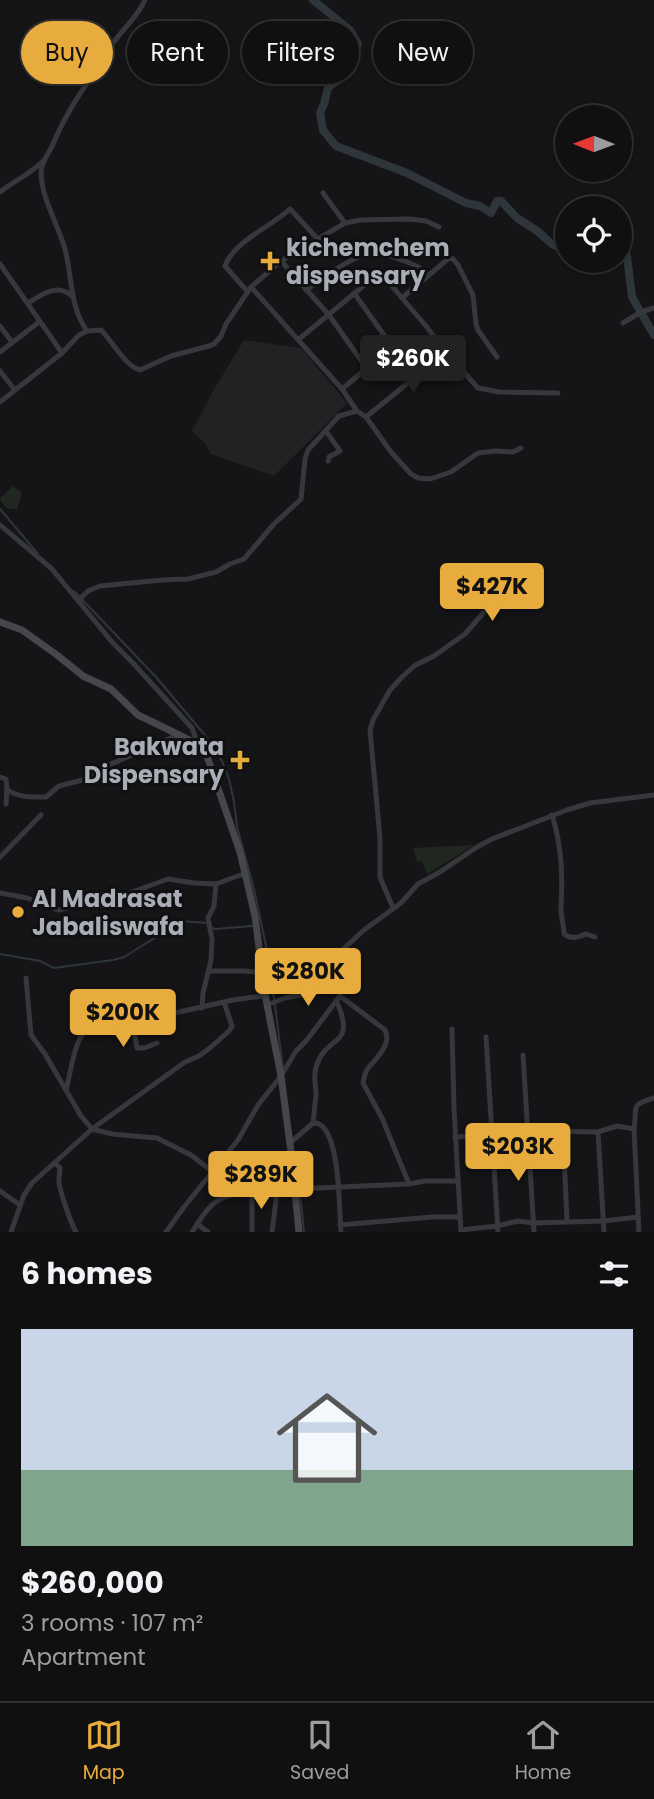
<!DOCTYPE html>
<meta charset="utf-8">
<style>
:root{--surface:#101011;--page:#1e1e1f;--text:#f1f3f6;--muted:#9c9d9f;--line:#303031;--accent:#e7ac3d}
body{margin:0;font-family:Poppins,sans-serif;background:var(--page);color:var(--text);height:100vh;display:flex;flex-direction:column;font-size:26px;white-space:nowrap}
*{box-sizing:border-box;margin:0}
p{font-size:23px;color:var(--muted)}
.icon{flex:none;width:38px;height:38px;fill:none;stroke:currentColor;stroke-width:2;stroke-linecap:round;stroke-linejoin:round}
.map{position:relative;height:1232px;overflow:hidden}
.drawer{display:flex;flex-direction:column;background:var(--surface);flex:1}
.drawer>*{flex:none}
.guide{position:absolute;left:21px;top:21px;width:612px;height:63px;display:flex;gap:14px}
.needle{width:46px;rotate:271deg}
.fabs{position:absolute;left:555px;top:105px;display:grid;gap:14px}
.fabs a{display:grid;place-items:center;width:77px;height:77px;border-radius:50%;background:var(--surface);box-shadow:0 4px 10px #0003,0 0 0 2px var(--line);font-size:35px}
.price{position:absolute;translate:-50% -60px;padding:0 16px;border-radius:7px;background:var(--accent);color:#111;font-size:23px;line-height:46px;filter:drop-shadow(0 2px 4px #0008)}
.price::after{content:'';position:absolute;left:50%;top:42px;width:21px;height:16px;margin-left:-10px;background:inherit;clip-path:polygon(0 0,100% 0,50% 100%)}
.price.on{background:#222;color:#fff}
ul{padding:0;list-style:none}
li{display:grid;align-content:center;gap:14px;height:371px;padding:0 21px}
li span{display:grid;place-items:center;height:217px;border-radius:0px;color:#555}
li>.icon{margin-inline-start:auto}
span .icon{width:126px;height:126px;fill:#fffc;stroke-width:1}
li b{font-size:30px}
h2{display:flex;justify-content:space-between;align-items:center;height:84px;padding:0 21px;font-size:30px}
.chip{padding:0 24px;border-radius:32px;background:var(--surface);box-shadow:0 4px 10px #0003,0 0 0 2px var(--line);font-size:24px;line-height:63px}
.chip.on{background:var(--accent);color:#111}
.menu{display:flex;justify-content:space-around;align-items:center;height:98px;border-top:2px solid var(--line);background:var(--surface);font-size:19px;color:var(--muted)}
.menu a{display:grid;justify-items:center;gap:4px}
.menu .on{color:var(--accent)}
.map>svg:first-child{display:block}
.built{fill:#222224}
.green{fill:#202721}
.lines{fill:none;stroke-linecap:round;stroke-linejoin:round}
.stream{stroke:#2e363c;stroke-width:2}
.river{stroke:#2e363c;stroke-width:8}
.street{stroke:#37383c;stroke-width:5}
.secondary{stroke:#45474c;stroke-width:7}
.poi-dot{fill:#e7ac3d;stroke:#101012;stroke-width:2.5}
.labels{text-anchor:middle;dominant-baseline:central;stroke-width:6;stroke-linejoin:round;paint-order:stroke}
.poi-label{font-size:24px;font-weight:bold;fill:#a8adb6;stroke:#101012;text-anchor:start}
</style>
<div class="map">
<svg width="654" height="1232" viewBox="0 0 654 1232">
<rect width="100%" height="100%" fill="#151517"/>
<!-- built -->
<polygon class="built" points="244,340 301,348 347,403 274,476 211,454 205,443 192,431 213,391"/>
<!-- green -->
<g class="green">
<path d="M13,486L22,493L17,509C8,510 3,507 0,498Z"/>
<polygon points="474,845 427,874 422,861 417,862 413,848"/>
</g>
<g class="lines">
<!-- stream -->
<g class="stream">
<polyline points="0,509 38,554"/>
<polyline points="74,591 156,677 209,740 222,761 229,779 234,802 237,827 254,889 271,970 274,999"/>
<polyline points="213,928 215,929 252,926"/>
<polyline points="0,954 40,961 54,968 113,960 124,957 182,921 206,923"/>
<polyline points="275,1005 283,1069"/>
<polyline points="294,1152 299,1185"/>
<polyline points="300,1191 304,1232"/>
</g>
<!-- river -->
<g class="river">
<polyline points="313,0 350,30 358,44 350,56 344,75 328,88 324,104 320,113 323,130 336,146 407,173 466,203 480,206 491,213 497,201 501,201 517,218 536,230 552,244 565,250 567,249"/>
<polyline points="620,245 627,256 632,297 654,335"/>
</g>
<!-- street -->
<g class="street">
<path d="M0,192C14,181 30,174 42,162"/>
<polyline points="323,193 345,223"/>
<polyline points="281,261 329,315 367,369"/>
<polyline points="0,264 62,353"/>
<polyline points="251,287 342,389 357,411 366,417 391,452 411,474 418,478 430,479 451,472 478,453 496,451 513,452 521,448"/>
<path d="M306,290C323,279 348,258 368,254C380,252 393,257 405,261C414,265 421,267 428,275"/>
<path d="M247,291L225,266C233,242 272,226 290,209L317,238"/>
<polyline points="402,298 449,258 453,259 458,265 473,295 476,324 478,330 497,357"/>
<path d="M28,303C43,294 57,283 72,296"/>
<polyline points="623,323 641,312 654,308"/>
<polyline points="0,326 12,342"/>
<path d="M87,331C70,308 72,276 65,249C58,224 42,200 41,173C41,161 49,154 53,144C63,120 75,100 90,79C98,67 105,54 113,43C124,28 138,16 145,0"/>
<polyline points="299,339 373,278 385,278 426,326 446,352 478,388 499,392 558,393"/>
<polyline points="0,352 39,322"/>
<polyline points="0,371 14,389"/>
<polyline points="342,389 391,348 391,345 354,293"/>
<path d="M0,402L62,353L79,335L87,331L101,330C113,342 125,366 140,370L171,356L209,346L214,344L221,336L226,324L251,287L281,261L345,223L361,220L409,219L426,221L439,227"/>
<polyline points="366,417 446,352"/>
<polyline points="326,431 340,451 329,457 328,461"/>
<polyline points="0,525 52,569 112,642 132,662 192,728 198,744"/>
<polyline points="78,601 88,591 100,586 162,580 188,579 216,572 230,564 244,559 274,524 301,499 305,459 308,450 339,416 357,411"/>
<polyline points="0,777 6,779 7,789 6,804"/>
<path d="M7,789C17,798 33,797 46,797L59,786L86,779L102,768L178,735"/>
<path d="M552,815C561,843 563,876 561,905C560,914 564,924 564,934C572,940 578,937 586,934L595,937"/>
<polyline points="0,857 41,815"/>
<polyline points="0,893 27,898 58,910 124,895 168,879 194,883 216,884 246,873"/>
<polyline points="393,908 380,877 380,838 370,730 373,720 390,690 402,677 414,666 434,656 465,634 492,603 494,598"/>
<polyline points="209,971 245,971 262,973"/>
<polyline points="26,978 31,1035 45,1054 81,1116 92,1129 112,1134 157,1138 191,1155 213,1172"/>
<path d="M340,996L385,1030C392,1043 378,1057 369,1067C365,1071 364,1078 363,1083L382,1118L409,1184"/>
<polyline points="267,1005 285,998 321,991 326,985"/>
<polyline points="202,1008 203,993 211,960 212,939 208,918 214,906 216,884"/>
<polyline points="132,1019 179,1012 233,1000 262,996 265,994"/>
<polyline points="132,1019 137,1048 144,1048 157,1043"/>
<polyline points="452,1029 454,1108 461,1232"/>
<polyline points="486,1037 498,1232"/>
<polyline points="523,1055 534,1232"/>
<path d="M66,1090C73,1065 73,1030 101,1018C107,1015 115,1014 122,1013L132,1019"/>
<path d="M313,1123C314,1114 315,1104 316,1095C316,1085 313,1078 316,1067C326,1033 358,1049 336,1000"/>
<polyline points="634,1129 639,1232"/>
<polyline points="563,1131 567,1221"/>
<polyline points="598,1132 604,1232"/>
<path d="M455,1137L505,1134L526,1131L598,1132L617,1126L634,1129C638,1107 628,1106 654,1098"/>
<path d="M290,1143L313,1123C318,1123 319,1123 323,1127C340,1145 339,1207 341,1232"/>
<path d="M55,1163L60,1168C60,1172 59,1176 59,1180C58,1187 72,1226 76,1232"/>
<polyline points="295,1189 409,1184 425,1181 458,1181"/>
<polyline points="0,1191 20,1205"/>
<polyline points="252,1193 252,1232"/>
<polyline points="197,1224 208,1232"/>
<polyline points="340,1225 432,1217 460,1217"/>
<polyline points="461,1230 497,1226 518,1221 533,1223 604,1221 638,1217"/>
<polyline points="11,1232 24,1195 32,1183 92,1129 185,1062 199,1056 211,1047 229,1031 232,1026 224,1002"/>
<polyline points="166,1232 184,1207 238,1140 258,1105 281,1076 296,1051 306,1041 340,996 338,989 329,987 326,985 327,972 330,963 339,953 364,930 401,903 418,884 440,872 477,847 492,839 567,810 590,803 654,795"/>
<path d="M192,1232C199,1222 206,1208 217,1201C231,1190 277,1192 296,1191"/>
<polyline points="272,1232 277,1192"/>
</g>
<!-- secondary -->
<polyline class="secondary" points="0,622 22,630 57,655 83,676 111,689 138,715 163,727 199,745 207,756 240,852 255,916 265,994 281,1076 291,1152 299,1232"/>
</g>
<!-- markers -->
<g class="poi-dot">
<path d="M266.5 250.5h7v7h7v7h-7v7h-7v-7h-7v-7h7z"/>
<path d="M236.5 749.5h7v7h7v7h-7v7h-7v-7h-7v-7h7z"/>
<circle cx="18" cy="912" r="7"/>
</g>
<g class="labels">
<!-- poi labels -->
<g class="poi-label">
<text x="286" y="247">kichemchem<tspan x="286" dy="28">dispensary</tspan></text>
<text x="224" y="746" text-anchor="end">Bakwata<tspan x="224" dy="28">Dispensary</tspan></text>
<text x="32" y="898">Al Madrasat<tspan x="32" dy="28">Jabaliswafa</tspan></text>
</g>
</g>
</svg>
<div class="fabs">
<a><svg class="needle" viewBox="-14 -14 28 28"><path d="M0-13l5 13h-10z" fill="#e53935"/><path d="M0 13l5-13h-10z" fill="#9c9d9f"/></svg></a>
<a><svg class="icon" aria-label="locate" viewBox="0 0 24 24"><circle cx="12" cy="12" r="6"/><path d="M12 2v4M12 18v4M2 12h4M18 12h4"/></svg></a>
</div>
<b class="price on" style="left:413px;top:395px">$260K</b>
<b class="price" style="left:492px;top:623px">$427K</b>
<b class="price" style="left:308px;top:1008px">$280K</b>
<b class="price" style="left:123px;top:1049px">$200K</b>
<b class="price" style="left:518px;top:1183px">$203K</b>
<b class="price" style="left:261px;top:1211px">$289K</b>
<div class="guide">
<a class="chip on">Buy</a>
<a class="chip">Rent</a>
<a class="chip">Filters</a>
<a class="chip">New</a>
</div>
</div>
<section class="drawer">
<h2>6 homes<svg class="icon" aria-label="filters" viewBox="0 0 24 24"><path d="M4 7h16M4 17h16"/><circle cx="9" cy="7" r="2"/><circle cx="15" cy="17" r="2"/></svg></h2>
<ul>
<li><span style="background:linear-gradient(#c9d6e8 65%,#7fa58c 0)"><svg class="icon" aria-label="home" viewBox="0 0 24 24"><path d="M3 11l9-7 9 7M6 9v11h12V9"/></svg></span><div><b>$260,000</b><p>3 rooms · 107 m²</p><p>Apartment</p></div></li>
</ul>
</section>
<nav class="menu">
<a class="on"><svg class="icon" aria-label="map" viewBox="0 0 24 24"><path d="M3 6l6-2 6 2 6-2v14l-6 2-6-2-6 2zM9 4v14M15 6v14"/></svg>Map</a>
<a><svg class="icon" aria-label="saved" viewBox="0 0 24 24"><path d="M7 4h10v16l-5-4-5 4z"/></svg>Saved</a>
<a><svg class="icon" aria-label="home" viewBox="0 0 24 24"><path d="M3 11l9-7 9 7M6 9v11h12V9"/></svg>Home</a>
</nav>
